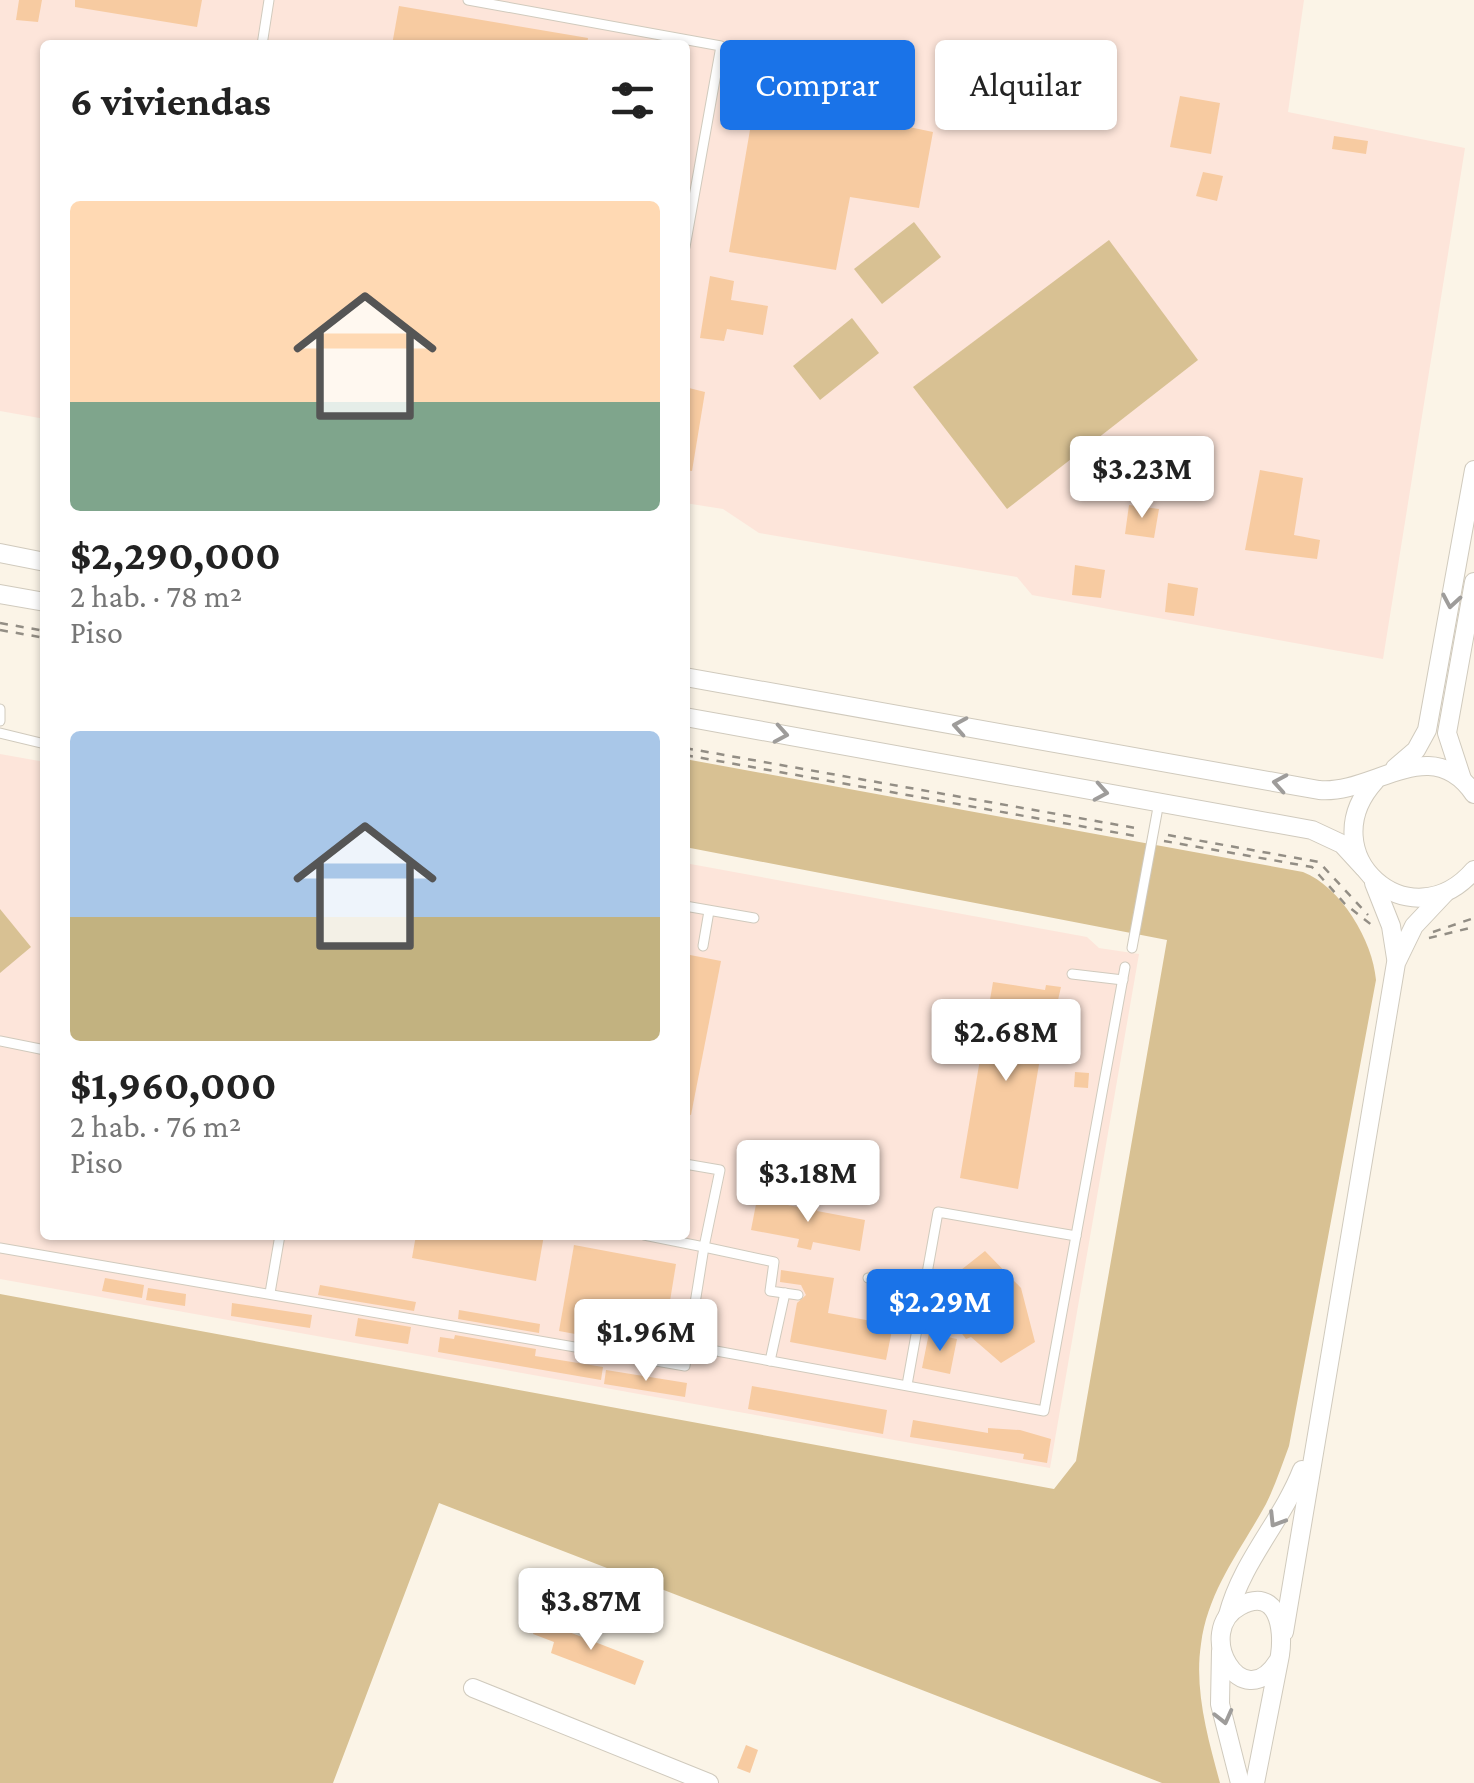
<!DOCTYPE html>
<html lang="es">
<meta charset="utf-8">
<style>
:root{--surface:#fff;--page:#f6f6f6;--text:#222;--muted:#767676;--accent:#1a73e8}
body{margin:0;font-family:"Crimson Pro",serif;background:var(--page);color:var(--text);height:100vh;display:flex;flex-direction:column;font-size:38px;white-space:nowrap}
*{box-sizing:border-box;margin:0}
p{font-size:32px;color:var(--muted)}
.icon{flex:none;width:55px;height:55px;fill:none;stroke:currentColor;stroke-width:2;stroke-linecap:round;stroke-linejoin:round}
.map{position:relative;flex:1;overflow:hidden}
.panel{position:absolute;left:40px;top:40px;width:650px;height:1200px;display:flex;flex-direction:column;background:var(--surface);border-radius:10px;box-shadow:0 2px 8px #0004}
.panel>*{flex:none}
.top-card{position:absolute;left:720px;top:40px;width:602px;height:90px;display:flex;gap:20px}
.price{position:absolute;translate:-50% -85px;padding:0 22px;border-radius:10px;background:#fff;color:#222;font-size:32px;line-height:65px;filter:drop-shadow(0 2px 5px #0008)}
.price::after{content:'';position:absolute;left:50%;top:60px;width:30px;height:22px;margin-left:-15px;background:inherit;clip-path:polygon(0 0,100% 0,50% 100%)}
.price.on{background:var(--accent);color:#fff}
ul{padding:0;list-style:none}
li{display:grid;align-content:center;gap:20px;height:530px;padding:0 30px}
li span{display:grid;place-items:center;height:310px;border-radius:10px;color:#555}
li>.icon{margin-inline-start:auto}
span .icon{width:180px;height:180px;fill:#fffc;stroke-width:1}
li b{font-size:42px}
h2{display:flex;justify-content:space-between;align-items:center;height:120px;padding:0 30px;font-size:42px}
.chip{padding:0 35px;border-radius:10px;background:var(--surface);box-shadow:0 2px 8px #0004;font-size:35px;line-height:90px}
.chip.on{background:var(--accent);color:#fff}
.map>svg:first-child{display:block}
.education{fill:#fde5da}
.green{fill:#d8c193}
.building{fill:#f7cba1}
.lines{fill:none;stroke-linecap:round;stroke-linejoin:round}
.lane-casing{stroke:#d0cabd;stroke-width:11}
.street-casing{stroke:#d0cabd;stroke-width:20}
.path{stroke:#938e85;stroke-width:2.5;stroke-dasharray:8 8;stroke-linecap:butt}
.lane{stroke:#fff;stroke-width:9}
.street{stroke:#fff;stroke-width:18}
.oneway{stroke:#9e9c9a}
</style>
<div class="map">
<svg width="1474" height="1783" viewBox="0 0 1474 1783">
<rect width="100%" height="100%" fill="#fbf4e7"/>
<!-- education -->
<g class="education">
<polygon points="0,0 1304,0 1288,112 1465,148 1383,659 1032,595 1017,577 759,533 723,509 685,503 685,45 45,45 45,419 0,411"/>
<polygon points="0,754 45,762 45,1235 685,1235 685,863 1087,937 1099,948 1139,954 1050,1468 0,1279"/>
</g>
<!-- green -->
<g class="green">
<polygon points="914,222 941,257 882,304 854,269"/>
<polygon points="1109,240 1198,360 1007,509 913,387"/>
<polygon points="852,318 879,353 820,400 793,366"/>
<path d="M685,759L1303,872C1341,887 1373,941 1376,980L1289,1446C1282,1465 1275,1486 1266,1504C1241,1550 1208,1590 1201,1644C1194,1690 1208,1739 1220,1783H1162L439,1503L333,1783H0V1294L1054,1489L1076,1461L1167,940L685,847Z"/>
<polygon points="0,909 31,947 0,973"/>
</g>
<!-- building -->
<g class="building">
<polygon points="19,0 42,0 38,22 16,20"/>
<polygon points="75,0 202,0 197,27 75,7"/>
<polygon points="399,6 588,38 587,45 392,45"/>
<polygon points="756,95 933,132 919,208 850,197 836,270 729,252"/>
<polygon points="1180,96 1220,103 1211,154 1170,147"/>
<polygon points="1334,136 1368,141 1366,154 1332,149"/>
<polygon points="1203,172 1223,176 1217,201 1196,196"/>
<polygon points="710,276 734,281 731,300 768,306 763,335 727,329 724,341 700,338"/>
<polygon points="685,387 705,392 692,471 685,470"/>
<polygon points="1260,470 1303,478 1294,535 1320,540 1317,559 1245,550"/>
<polygon points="1129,505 1159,509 1154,538 1125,534"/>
<polygon points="1075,565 1105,570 1101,598 1072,595"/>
<polygon points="1168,583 1198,588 1194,616 1165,612"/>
<polygon points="685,954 721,961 691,1115 685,1114"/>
<polygon points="993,982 1045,990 1046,985 1061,987 1058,1000 1050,999 1018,1189 960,1178"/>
<polygon points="1075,1072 1089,1073 1088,1088 1074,1087"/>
<polygon points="757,1199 803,1208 805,1199 819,1202 817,1211 865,1220 860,1251 813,1242 811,1250 797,1247 799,1239 751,1230"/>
<polygon points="416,1235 544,1235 536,1281 412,1258"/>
<polygon points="574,1245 676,1264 662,1350 559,1331"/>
<polygon points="985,1251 1021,1288 1035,1342 1001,1363 971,1337 966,1339 947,1314 958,1306 942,1285"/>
<polygon points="781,1270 834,1278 828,1313 893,1325 886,1360 790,1342 797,1303 806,1295 801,1285 780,1282"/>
<polygon points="105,1278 144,1285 142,1298 102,1291"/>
<polygon points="320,1285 416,1302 414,1311 318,1295"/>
<polygon points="148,1288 186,1294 185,1306 146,1300"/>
<polygon points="232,1303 312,1315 310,1328 231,1316"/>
<polygon points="459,1310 540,1324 539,1333 458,1319"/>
<polygon points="358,1318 411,1327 408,1344 355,1336"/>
<polygon points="929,1333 957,1339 950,1374 922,1368"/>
<polygon points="455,1335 536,1349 535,1356 603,1367 601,1380 438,1352 440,1337 454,1339"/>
<polygon points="606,1370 687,1383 685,1397 604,1384"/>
<polygon points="752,1386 887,1410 883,1434 748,1409"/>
<polygon points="913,1420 988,1433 988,1428 1020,1430 1051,1439 1047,1463 1023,1459 1024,1454 910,1437"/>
<polygon points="538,1620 644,1661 635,1685 551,1653 554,1642 533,1634"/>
<polygon points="746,1745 758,1750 750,1773 737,1768"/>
</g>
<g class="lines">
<defs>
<g id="lane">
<polyline points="468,0 721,46 685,247"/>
<polyline points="262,45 269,0"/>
<polyline points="0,709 0,721"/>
<polyline points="0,733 45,744"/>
<polyline points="685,906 754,918"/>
<polyline points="703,946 709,911"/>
<polyline points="1132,948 1159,802"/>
<polyline points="1072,974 1123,980"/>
<polyline points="0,1041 45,1050"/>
<polyline points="644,1235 704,1247 720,1170 685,1164"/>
<polyline points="0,1248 685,1366 704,1247 774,1262 770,1291 798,1295"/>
<polyline points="868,1278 923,1286"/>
<polyline points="270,1293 280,1235"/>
<polyline points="883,1299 888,1281"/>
<polyline points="689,1346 1044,1411 1125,967"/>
<polyline points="770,1361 785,1293"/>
<polyline points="907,1385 938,1212 1076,1236"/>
</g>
<g id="street">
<polyline points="0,553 45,562"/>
<polyline points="0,594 45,602"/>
<path d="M685,677L1319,790C1373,795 1431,731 1474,794"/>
<polyline points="685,717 1312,830 1342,844 1364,868"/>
<polyline points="1395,768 1416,750 1427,730 1474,470"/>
<polyline points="1462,779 1447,733 1474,582"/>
<path d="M1375,781C1309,854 1410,944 1474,870"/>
<polyline points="1374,883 1391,926 1396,958"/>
<path d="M1228,1615C1242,1561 1282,1521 1302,1470"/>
<polyline points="1284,1632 1396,963 1414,926 1445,893"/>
<polyline points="1221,1651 1220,1704 1240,1783"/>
<polyline points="473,1688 709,1783"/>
<path d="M1255,1783C1263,1740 1272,1698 1280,1655C1284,1629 1278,1586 1240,1606C1193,1631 1242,1718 1278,1661"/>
</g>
</defs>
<!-- lane casing -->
<use href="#lane" class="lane-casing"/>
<!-- street casing -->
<use href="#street" class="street-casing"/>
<!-- path -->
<g class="path">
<polyline points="0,623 45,631"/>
<polyline points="0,630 45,638"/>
<polyline points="685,748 1141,829"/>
<polyline points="685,755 1141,837"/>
<polyline points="1168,835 1319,862 1368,915"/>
<polyline points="1164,841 1312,867 1345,904 1373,926"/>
<polyline points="1433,932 1474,918"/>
<polyline points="1429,938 1474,927"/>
</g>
<!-- lane -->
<use href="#lane" class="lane"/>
<!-- street -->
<use href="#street" class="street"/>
</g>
<!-- one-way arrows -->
<defs><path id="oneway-chevron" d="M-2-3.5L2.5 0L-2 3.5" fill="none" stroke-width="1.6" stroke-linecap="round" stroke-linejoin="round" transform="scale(2.5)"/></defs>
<g class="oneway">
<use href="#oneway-chevron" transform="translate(1451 601) rotate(100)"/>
<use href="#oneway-chevron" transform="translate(960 726) rotate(-170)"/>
<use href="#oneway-chevron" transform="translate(781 734) rotate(10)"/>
<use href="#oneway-chevron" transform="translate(1280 783) rotate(-170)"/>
<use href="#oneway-chevron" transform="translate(1101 792) rotate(10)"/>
<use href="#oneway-chevron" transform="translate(1276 1520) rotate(122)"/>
<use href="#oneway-chevron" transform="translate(1224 1717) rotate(76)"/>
</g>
</svg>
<b class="price" style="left:1142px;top:521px">$3.23M</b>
<b class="price" style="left:1006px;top:1084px">$2.68M</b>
<b class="price" style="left:808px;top:1225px">$3.18M</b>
<b class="price on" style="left:940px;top:1354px">$2.29M</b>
<b class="price" style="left:646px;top:1384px">$1.96M</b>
<b class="price" style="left:591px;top:1653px">$3.87M</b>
<div class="top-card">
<a class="chip on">Comprar</a>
<a class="chip">Alquilar</a>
</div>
<section class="panel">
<h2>6 viviendas<svg class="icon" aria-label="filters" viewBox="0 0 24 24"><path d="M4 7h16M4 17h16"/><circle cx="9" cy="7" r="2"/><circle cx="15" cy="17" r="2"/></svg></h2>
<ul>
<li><span style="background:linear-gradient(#ffd9b3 65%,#7fa58c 0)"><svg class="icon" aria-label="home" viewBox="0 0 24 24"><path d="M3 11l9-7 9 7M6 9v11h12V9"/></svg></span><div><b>$2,290,000</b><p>2 hab. · 78 m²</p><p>Piso</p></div></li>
<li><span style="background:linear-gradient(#a9c7e8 60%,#c2b280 0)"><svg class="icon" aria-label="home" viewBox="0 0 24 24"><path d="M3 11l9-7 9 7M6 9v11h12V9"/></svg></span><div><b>$1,960,000</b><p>2 hab. · 76 m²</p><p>Piso</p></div></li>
</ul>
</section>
</div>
